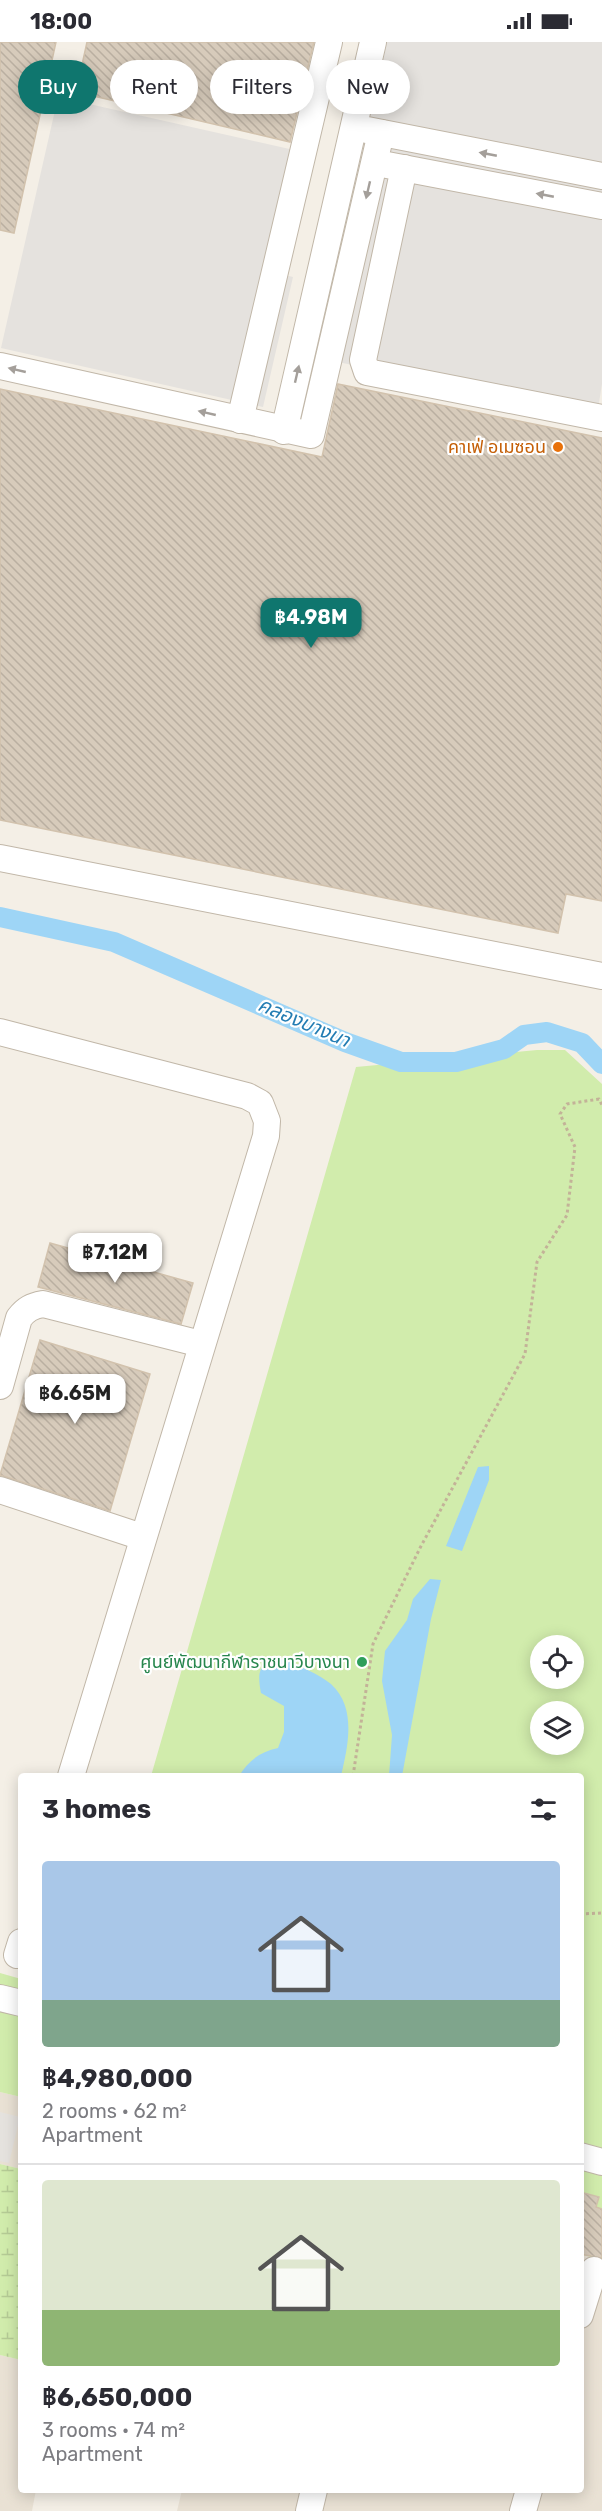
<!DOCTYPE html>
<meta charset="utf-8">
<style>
:root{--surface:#fff;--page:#f7f7f7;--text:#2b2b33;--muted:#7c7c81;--line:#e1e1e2;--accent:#0f766e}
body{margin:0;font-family:Rubik,"Noto Sans Thai",sans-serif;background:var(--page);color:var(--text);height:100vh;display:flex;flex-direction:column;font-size:22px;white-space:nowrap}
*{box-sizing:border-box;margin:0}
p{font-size:20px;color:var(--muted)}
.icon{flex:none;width:33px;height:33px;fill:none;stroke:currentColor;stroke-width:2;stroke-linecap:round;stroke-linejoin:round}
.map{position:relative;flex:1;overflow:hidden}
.sheet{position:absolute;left:18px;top:1731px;width:566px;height:720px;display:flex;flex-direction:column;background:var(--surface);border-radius:6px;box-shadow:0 3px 15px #0003}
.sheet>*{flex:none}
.hud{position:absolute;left:18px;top:18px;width:567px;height:54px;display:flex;gap:12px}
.tools{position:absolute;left:530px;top:1593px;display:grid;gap:12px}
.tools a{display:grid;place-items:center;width:54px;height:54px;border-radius:50%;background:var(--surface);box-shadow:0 3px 15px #0003;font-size:30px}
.price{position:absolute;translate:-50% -51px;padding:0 14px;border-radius:12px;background:#fff;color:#222;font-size:20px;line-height:39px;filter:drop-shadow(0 2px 3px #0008)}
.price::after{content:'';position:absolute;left:50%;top:36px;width:18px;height:14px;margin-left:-9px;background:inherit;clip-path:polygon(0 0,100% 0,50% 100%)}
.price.active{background:var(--accent);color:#fff}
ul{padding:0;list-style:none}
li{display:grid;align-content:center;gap:12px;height:318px;padding:0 24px}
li+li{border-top:2px solid var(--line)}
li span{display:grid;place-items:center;height:186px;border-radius:6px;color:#555}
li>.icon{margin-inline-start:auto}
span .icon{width:108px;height:108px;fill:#fffc;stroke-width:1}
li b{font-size:26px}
h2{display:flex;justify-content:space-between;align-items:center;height:72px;padding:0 24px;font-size:26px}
.pill{padding:0 21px;border-radius:27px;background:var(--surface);box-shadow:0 3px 15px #0003;font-size:21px;line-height:54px}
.pill.active{background:var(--accent);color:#fff}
.status{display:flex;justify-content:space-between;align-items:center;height:42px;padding:0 30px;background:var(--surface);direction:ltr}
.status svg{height:16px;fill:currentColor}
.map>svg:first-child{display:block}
.residential{fill:#e9e1d4}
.wetland{fill:url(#wetland-marsh)}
.pitch{fill:#d1ecac;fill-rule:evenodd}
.parking{fill:#e5e2de}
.water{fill:#9ed5f6}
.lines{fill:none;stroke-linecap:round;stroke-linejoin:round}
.canal{stroke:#9ed5f6;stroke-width:20}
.building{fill:url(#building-back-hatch);stroke:#d2c2ad;stroke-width:1.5}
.minor-casing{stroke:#c1b7a8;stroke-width:28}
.path{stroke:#c3b298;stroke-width:3;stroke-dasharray:3 3;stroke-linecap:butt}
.minor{stroke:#fff;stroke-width:26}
.oneway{fill:#a49f9a}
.food-dot{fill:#e8710a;stroke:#fff;stroke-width:2}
.leisure-dot{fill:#2e9e5b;stroke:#fff;stroke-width:2}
.labels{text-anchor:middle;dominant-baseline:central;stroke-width:4.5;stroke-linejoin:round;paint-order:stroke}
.food-label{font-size:18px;fill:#c56008;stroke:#fff;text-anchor:end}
.leisure-label{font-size:18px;fill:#27864d;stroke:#fff;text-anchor:end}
.water-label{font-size:20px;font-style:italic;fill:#247db3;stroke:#fff}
</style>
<div class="status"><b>18:00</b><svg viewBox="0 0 49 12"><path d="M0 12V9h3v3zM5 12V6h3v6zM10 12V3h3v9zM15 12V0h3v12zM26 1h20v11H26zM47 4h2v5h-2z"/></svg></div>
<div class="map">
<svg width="602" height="2469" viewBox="0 0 602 2469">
<defs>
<pattern id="wetland-marsh" width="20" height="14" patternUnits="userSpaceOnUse" patternTransform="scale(1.5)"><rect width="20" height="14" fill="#d1ecac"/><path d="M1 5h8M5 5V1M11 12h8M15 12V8" fill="none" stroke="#b5cb95"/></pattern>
<pattern id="building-back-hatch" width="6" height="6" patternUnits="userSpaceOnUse" patternTransform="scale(1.5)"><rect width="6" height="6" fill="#d7cbbb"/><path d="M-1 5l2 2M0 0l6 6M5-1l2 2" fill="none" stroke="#baafa1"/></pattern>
</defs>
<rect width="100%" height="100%" fill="#f4efe6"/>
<!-- residential -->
<g class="residential">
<polygon points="0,2050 21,2055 21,2127 0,2122"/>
<polygon points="581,2212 602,2218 602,2469 177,2469 182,2448 580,2448"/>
<polygon points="0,2313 21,2318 21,2448 36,2448 32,2469 0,2469"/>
</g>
<!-- wetland -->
<polygon class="wetland" points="0,2122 21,2127 21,2318 0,2313"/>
<!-- pitch -->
<g class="pitch">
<path d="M537,1008H565L602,1042V2218L580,2212V1734H151L356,1025ZM540,1604H573V1636H540ZM540,1670H573V1702H540Z"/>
<polygon points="0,1931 21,1937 21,2055 0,2050"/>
</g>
<!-- parking -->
<g class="parking">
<polygon points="362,0 602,0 602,342 597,373 328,318 306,396 281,389"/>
<polygon points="58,55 294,108 267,229 293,235 263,365 1,306"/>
<polygon points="0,2070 20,2075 9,2121 0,2119"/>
</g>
<!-- water -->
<g class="water">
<polygon points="489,1424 489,1438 462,1509 446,1504 478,1425"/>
<polygon points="430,1537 441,1538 431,1577 402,1734 389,1734 392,1693 382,1639 385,1609 407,1578 413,1557"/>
<path d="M286,1617C300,1625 319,1632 331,1642C357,1666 348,1704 341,1734H239C249,1718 260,1710 278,1706L284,1690V1664L261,1651C256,1626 261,1619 286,1617Z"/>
</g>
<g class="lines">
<!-- canal -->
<polyline class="canal" points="0,875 114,900 345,1000 401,1020 456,1020 504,1007 524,993 547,990 582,1001 602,1022"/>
</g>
<!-- building -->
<g class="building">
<polygon points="0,0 56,0 14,191 0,188"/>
<polygon points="87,0 314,0 290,100 76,50"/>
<polygon points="338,342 602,396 602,859 566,852 558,891 0,778 0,347 322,415"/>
<polygon points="50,1201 193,1241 181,1282 38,1245"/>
<polygon points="40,1298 150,1332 110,1469 0,1433"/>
<polygon points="580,2150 599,2155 596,2165 602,2167 602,2216 580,2212"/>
</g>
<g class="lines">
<defs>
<g id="minor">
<polyline points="367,88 602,134"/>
<polyline points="387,123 602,164"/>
<polyline points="404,126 363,318 367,330 602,376"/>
<polyline points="0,324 311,393 381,91"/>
<polyline points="240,378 329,0"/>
<polyline points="284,389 373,0"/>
<polyline points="0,816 602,934"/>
<polyline points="0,990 247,1054 260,1061 267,1079 266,1094 71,1734"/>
<path d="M0,1344L19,1276C26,1267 32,1264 43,1262L201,1302"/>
<polyline points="0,1448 142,1495"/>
<polyline points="17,1913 21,1900"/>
<polyline points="0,1956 21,1961"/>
<polyline points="580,2114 602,2120"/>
<polyline points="580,2273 594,2228"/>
<polyline points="309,2469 314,2448"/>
<polyline points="523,2469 529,2448"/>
</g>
</defs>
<!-- minor casing -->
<use href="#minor" class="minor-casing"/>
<!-- path -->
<g class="path">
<polyline points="353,1734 373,1602 420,1506 525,1312 537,1220 567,1173 575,1105 560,1072 567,1062 599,1057 602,1063"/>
<polyline points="580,1872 602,1871"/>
</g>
<!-- minor -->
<use href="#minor" class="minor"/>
</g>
<!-- one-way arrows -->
<defs><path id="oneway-solid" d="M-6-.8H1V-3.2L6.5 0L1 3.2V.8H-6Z" transform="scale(1.5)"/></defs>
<g class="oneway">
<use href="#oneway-solid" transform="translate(488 112) rotate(-169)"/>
<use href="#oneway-solid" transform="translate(368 148) rotate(103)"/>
<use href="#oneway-solid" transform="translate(545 153) rotate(-169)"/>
<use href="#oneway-solid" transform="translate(17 328) rotate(-167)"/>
<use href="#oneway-solid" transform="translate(297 332) rotate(-77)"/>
<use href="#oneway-solid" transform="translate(207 371) rotate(-167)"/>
</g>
<!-- markers -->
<circle class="food-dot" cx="558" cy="405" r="6"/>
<circle class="leisure-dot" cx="362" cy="1620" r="6"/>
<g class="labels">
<!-- food labels -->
<g class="food-label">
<text x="546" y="405">คาเฟ่ อเมซอน</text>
</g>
<!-- leisure labels -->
<g class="leisure-label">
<text x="350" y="1620">ศูนย์พัฒนากีฬาราชนาวีบางนา</text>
</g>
<!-- water labels -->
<g class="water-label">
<text transform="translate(304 980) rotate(23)">คลองบางนา</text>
</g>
</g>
</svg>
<div class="tools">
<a><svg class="icon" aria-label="locate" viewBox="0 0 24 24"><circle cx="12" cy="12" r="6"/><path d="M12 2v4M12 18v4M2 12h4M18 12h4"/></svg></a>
<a><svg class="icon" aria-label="layers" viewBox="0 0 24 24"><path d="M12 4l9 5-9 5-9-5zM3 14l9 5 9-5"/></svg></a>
</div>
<b class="price active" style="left:311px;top:607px">฿4.98M</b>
<b class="price" style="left:115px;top:1242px">฿7.12M</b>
<b class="price" style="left:75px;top:1383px">฿6.65M</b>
<div class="hud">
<a class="pill active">Buy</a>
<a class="pill">Rent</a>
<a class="pill">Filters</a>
<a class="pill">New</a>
</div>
<section class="sheet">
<h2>3 homes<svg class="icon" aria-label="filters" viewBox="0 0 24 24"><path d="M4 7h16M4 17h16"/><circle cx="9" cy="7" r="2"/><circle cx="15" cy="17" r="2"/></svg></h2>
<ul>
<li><span style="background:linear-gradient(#a9c7e8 75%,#7fa58c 0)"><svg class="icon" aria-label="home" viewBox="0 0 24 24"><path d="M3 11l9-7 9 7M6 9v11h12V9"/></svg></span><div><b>฿4,980,000</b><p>2 rooms · 62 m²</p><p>Apartment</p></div></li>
<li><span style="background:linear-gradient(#dfe7d0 70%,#8fb573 0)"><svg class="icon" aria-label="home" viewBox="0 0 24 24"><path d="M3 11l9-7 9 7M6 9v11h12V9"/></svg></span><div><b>฿6,650,000</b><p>3 rooms · 74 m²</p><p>Apartment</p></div></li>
</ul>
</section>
</div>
